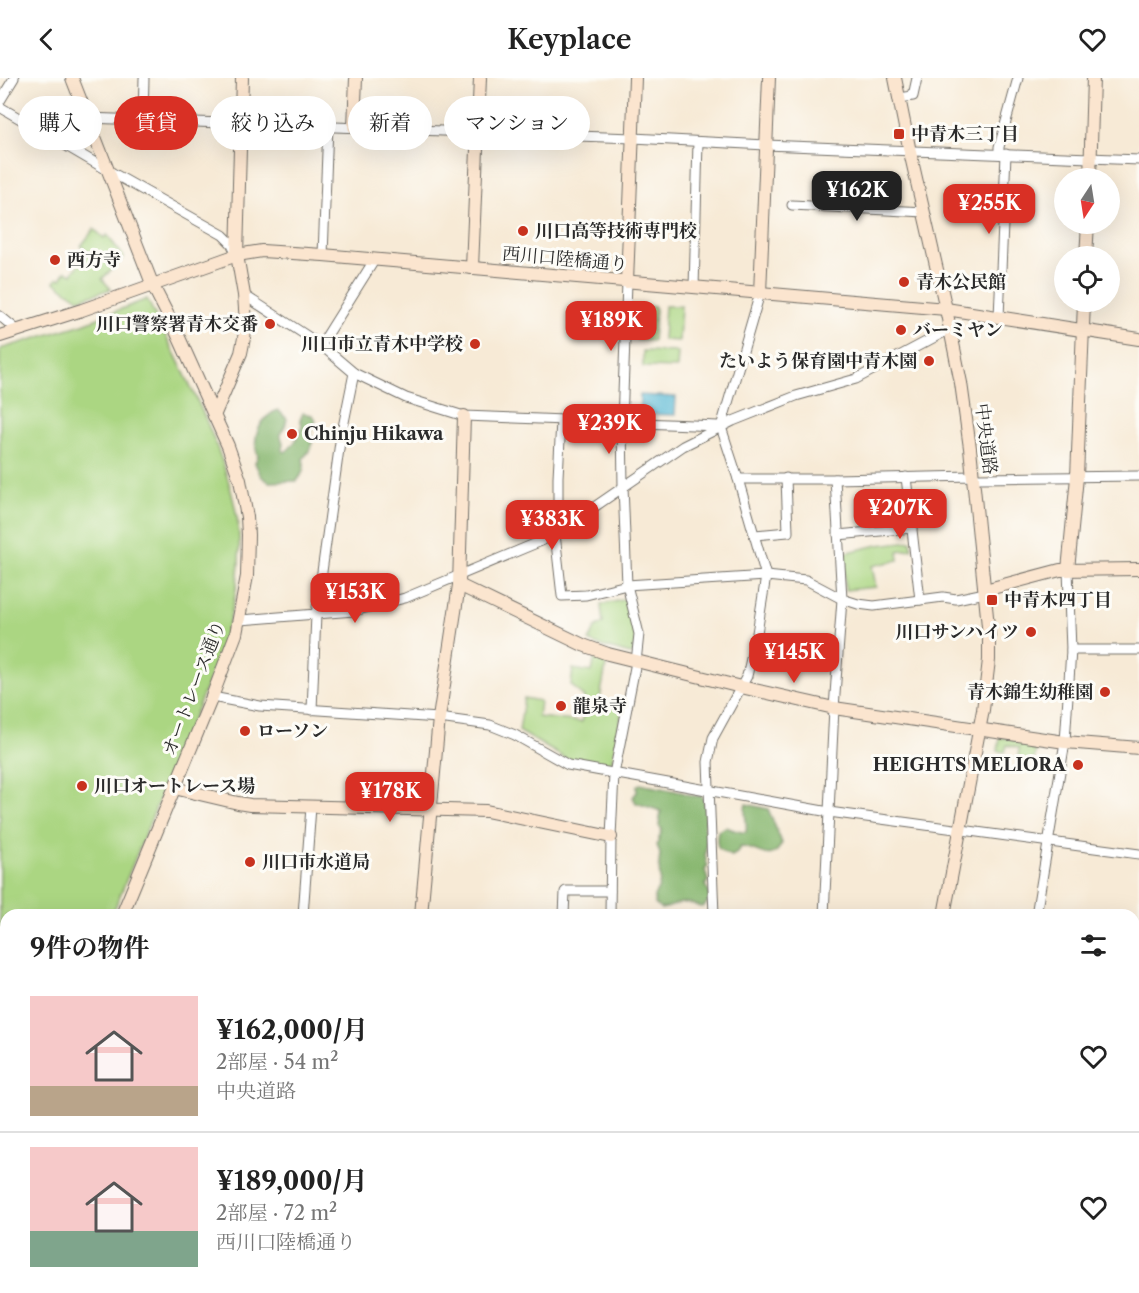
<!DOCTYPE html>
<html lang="ja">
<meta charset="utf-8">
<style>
:root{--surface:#fff;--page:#f2f2f2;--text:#222;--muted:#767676;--line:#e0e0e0;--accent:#d93025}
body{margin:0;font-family:"Libre Caslon Text","Noto Serif JP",serif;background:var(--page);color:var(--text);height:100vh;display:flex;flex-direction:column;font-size:22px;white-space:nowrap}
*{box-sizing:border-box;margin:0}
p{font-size:20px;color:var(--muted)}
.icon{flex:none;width:33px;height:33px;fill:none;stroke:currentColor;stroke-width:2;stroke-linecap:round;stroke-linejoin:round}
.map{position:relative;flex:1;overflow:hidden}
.panel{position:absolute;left:0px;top:831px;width:1140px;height:384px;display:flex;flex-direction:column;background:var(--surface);border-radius:18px 18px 0 0;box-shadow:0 6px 24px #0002}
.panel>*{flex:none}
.guide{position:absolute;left:18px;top:18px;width:600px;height:54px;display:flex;gap:12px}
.needle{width:39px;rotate:192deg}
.tools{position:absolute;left:1054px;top:90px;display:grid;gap:12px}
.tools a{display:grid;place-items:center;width:66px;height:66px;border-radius:50%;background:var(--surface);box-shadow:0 6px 24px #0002;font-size:30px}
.price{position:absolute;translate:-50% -51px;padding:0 14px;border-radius:12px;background:var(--accent);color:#fff;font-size:20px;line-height:39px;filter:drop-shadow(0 2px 3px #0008)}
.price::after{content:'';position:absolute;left:50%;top:36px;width:18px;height:14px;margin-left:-9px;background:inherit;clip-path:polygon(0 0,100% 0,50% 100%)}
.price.active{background:#222;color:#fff}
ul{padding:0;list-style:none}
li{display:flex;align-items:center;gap:18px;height:150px;padding:0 30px}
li+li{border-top:2px solid var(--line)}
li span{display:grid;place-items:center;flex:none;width:168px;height:120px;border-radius:0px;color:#555}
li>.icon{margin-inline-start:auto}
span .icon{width:72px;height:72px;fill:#fffc;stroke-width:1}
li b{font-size:26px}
h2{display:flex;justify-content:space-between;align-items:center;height:72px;padding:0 30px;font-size:26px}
.pill{padding:0 21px;border-radius:27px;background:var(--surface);box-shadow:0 6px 24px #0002;font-size:21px;line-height:54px}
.pill.active{background:var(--accent);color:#fff}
header{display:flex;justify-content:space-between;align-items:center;height:78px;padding:0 30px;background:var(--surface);font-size:27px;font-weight:600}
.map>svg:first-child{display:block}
.green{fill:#abd682;stroke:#6b8056;stroke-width:1.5}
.forest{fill:#88b770;stroke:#5a714e;stroke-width:1.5}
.water{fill:#56b8d4;stroke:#407280;stroke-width:1.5}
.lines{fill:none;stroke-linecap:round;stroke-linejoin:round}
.street-casing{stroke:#726e67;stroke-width:11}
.secondary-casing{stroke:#726e67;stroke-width:14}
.street{stroke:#fff;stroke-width:9}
.secondary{stroke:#fbe5cf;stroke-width:12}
.poi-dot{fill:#c8321e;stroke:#fdfcf7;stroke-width:2}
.labels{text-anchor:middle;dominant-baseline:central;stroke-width:6;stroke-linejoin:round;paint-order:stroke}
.poi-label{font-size:18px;font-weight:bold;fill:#2b2b2b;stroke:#fdfcf7;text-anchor:start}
.street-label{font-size:18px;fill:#2b2b2b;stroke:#fdfcf7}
</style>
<header><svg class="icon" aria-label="back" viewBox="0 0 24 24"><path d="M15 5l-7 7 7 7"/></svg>Keyplace<svg class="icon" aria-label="heart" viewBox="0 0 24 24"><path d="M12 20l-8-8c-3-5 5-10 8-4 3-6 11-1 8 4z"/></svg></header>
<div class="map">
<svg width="1139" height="1215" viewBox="0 0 1139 1215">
<rect width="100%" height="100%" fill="#fdfcf7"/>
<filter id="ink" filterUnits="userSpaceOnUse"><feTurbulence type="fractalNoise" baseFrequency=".0167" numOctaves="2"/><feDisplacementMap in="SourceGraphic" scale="12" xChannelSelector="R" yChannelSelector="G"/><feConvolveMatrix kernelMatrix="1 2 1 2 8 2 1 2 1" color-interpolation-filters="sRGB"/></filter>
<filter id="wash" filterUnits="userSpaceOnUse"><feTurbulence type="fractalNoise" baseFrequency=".008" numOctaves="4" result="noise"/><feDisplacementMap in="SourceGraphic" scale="24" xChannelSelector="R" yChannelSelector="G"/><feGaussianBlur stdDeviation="1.35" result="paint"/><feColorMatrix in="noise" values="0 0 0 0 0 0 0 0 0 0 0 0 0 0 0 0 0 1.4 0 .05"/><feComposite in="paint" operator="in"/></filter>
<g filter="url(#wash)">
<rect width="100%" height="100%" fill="#f7ead6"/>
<!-- green -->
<g class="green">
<polygon points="94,151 104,160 107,157 124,179 102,201 111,211 79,221 54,204 58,200 61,201 66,193 72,196 88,174 81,168"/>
<path d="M147,221C180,287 222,362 236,434C252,518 210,598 179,673C157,728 134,782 112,837H6V1007H0V271L83,246Z"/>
<polygon points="638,228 655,229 653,263 637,262"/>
<polygon points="665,228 681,228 679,263 663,262"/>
<polygon points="643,273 678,274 677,290 643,289"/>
<polygon points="911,463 912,471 898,473 899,482 872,488 876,509 845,512 844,475 878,467"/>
<polygon points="626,521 636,560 633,575 630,576 598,567 589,563 595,550 603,545 601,527"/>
<polygon points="595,578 607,582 599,626 623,630 611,688 607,690 566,681 519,653 524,620 540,623 538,639 582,644 584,619 571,607 573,591 592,594"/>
<polygon points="1000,659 1037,666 1034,683 1018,681 1019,670 1007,667 1005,674 998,673"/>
</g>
<!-- forest -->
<g class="forest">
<path d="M278,332L287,341L285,348L280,356L283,365L282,372L285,374C294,368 300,356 302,346L300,342L303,335L312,337L316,342L311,353L312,364L311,370L303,381C306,389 303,396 297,403L269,404L261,398L255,385L258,378C251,360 260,339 278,332Z"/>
<path d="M640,706L681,714L694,718H701C707,726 707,741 704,750C711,762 701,776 708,788L705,792L708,803L705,807L709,814V823L703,829C696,829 690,823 682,825C675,826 669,830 661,831L655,826L654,818L658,811L660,802L659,786L660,776L657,767L662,751L659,748L661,733L636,725L633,719L637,714V708Z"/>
<path d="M746,726L768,731L782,765C771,789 757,768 740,769L737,775L732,778C717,773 715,768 718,753L726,749C733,752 739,755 746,754C748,744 743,735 746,726Z"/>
</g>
<!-- water -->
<g class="water">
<polygon points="640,317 676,319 675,337 639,336"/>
<polygon points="20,1209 54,1209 57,1215 0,1215 0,1210 13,1213"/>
</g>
</g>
<g filter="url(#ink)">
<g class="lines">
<defs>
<g id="street">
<polyline points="899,20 913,18 917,0"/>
<polyline points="0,23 14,0"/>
<polyline points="0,29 109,93 223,157 231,165 236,175"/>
<polyline points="87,40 633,60 766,67 1139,82"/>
<polyline points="143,41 144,0"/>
<polyline points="999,76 999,69 1018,0"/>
<polyline points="792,127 924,134"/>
<polyline points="323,177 328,48"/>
<polyline points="694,210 698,64"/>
<polyline points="244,217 321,267 354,295 406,320 464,338 718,348"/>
<polyline points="0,238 17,252"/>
<polyline points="999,239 1006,76"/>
<polyline points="321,267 375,181"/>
<polyline points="906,399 920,522"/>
<polyline points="738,401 835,401 973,398 978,400 1139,398"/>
<polyline points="558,454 558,399 561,343"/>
<polyline points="555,456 562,518 586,517 627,507 766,498 806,502 842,521 858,526 874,528 943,519 956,521 985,515"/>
<polyline points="755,457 788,454 786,400"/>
<polyline points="838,457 912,450"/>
<polyline points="240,542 354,533 405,520 539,464 555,456 683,368 733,343 796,318 856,301 950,251"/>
<polyline points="1071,572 1139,572"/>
<polyline points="212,619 260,628 439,640 490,647 515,657 568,687 829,734 1139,776"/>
<polyline points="312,632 316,537 340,364 354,295"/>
<polyline points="303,837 311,729"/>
<polyline points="564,837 565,814 566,813 610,813"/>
<polyline points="610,837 611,759 614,696 636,584 639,556 627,507 623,408 622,345 627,204"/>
<polyline points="714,837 708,684 713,660 747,598 757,555 766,498 738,401 721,349 760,215"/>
<polyline points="824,837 834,630 842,521 835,401"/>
<polyline points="1036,837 1065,664 1071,572 1068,492"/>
<polyline points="1134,885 1139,885"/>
<polyline points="1134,1135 1139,1134"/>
<polyline points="61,1209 64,1215"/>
<polyline points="178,1209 192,1215"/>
<polyline points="206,1215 207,1209"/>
<polyline points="602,1215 604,1209"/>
<polyline points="769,1215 770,1209"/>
<polyline points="972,1215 973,1209"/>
</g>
<g id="secondary">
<polyline points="72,0 153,208 176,253 228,368 240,402 247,439 248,457 247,498 236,556 212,619 122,837"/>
<polyline points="895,0 910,74 946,231 961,305 970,370 989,558 989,582 983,632 944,837"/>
<polyline points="354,49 356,0"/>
<polyline points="1090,100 1093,0"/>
<polyline points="1086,178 1088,146"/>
<polyline points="472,190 480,0"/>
<polyline points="627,204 635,0"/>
<polyline points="760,215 769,0"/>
<polyline points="0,258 82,232 237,177 262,173 323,177 946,231 1139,261"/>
<polyline points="214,338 241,275 244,260 246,245 244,217 237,177 242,0"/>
<polyline points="1068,492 1077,399 1084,224"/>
<polyline points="459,507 583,567 608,576 741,609 834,630 1065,664 1139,670"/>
<polyline points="985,512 1060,492 1139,491"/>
<polyline points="174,710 238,725 250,727 486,733 611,759"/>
<polyline points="421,837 439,640 459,507 464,338"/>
<polyline points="0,1016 6,1016"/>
<polyline points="1134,1025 1139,1025"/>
<polyline points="0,1139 6,1126"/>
<polyline points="650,1209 681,1215"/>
<polyline points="373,1215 374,1209"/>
<polyline points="871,1215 872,1209"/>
</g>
</defs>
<!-- street casing -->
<use href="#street" class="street-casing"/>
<!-- secondary casing -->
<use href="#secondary" class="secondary-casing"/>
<!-- street -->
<use href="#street" class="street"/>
<!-- secondary -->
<use href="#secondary" class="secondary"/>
</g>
</g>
<!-- markers -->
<g class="poi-dot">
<rect x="893" y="50" width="12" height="12" rx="3"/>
<circle cx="523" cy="153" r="6"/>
<circle cx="55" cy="182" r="6"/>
<circle cx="904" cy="204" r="6"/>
<circle cx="270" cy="246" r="6"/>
<circle cx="901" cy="252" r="6"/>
<circle cx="475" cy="266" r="6"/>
<circle cx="929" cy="283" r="6"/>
<circle cx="292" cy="356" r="6"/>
<rect x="986" y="516" width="12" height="12" rx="3"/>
<circle cx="1031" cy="554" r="6"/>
<circle cx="1105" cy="614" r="6"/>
<circle cx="561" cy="628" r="6"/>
<circle cx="245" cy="653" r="6"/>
<circle cx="1078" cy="687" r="6"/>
<circle cx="82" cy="708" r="6"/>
<circle cx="250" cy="784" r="6"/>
</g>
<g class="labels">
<!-- poi labels -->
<g class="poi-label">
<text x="911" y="56">中青木三丁目</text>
<text x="535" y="153">川口高等技術専門校</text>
<text x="67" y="182">西方寺</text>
<text x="916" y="204">青木公民館</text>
<text x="258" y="246" text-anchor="end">川口警察署青木交番</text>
<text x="913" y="252">バーミヤン</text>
<text x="463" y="266" text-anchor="end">川口市立青木中学校</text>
<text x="917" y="283" text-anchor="end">たいよう保育園中青木園</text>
<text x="304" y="356">Chinju Hikawa</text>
<text x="1004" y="522">中青木四丁目</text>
<text x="1019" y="554" text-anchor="end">川口サンハイツ</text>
<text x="1093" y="614" text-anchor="end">青木錦生幼稚園</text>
<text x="573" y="628">龍泉寺</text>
<text x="257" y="653">ローソン</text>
<text x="1066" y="687" text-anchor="end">HEIGHTS MELIORA</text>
<text x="94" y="708">川口オートレース場</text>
<text x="262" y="784">川口市水道局</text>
</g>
<!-- street labels -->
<g class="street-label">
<text transform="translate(565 181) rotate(5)">西川口陸橋通り</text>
<text transform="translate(986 361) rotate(83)">中央道路</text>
<text transform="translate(194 610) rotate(-69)">オートレース通り</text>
</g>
</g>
</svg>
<div class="tools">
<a><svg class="needle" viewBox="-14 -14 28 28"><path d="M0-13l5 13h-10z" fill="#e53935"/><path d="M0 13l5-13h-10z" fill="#767676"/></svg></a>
<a><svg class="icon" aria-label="locate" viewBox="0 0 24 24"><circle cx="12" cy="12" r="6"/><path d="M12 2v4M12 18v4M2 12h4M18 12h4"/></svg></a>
</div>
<b class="price active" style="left:857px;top:144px">¥162K</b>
<b class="price" style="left:989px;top:157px">¥255K</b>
<b class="price" style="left:611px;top:274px">¥189K</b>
<b class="price" style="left:609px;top:377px">¥239K</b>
<b class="price" style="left:900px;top:462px">¥207K</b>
<b class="price" style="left:552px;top:473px">¥383K</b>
<b class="price" style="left:355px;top:546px">¥153K</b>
<b class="price" style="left:794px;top:606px">¥145K</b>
<b class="price" style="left:390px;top:745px">¥178K</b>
<div class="guide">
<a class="pill">購入</a>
<a class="pill active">賃貸</a>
<a class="pill">絞り込み</a>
<a class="pill">新着</a>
<a class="pill">マンション</a>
</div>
<section class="panel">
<h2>9件の物件<svg class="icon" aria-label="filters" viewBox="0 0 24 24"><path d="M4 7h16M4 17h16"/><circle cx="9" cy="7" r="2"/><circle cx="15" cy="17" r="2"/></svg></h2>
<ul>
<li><span style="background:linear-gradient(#f6c9c9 75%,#b9a48a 0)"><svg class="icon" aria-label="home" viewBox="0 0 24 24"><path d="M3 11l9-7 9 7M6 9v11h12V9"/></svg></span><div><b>¥162,000/月</b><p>2部屋 · 54 m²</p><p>中央道路</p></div><svg class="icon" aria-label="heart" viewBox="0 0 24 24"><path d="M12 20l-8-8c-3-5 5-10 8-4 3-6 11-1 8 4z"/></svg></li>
<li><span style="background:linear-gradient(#f6c9c9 70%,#7fa58c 0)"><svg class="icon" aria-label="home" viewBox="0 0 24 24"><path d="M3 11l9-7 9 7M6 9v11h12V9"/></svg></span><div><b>¥189,000/月</b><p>2部屋 · 72 m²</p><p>西川口陸橋通り</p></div><svg class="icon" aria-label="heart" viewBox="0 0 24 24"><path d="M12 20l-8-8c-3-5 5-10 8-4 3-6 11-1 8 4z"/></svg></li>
</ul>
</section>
</div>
